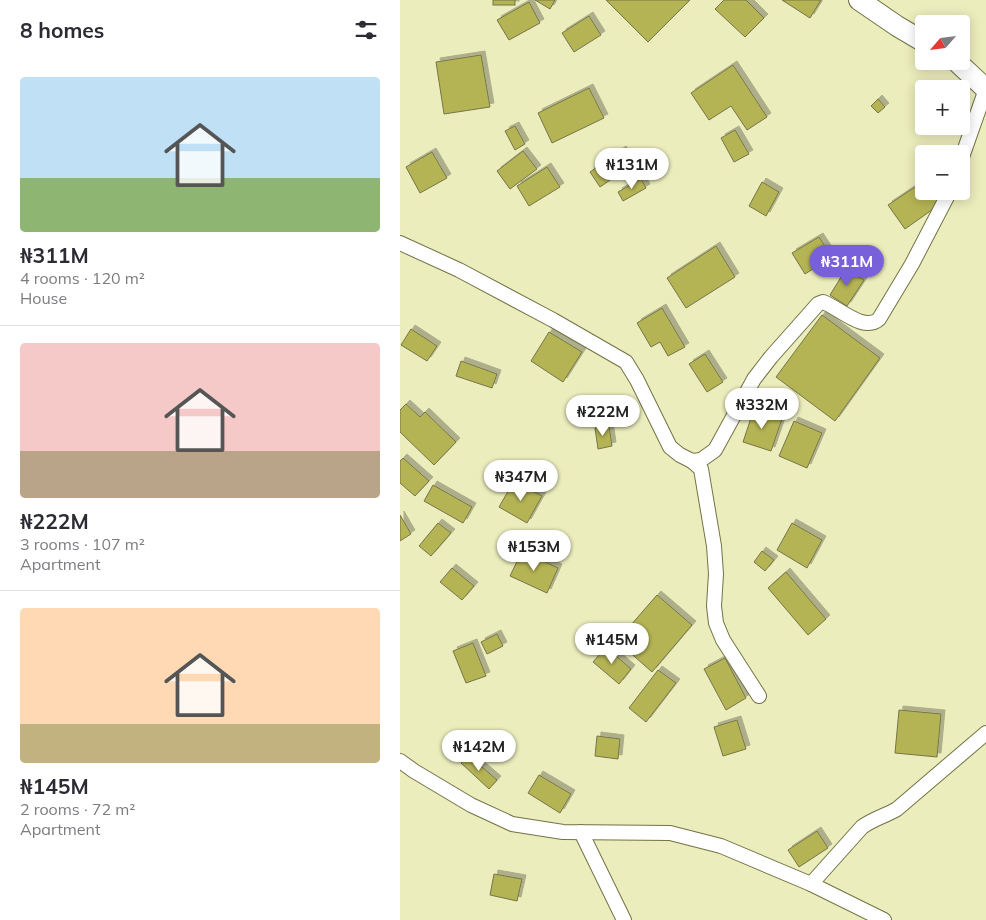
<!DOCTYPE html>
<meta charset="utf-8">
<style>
:root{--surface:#fff;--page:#f7f7f7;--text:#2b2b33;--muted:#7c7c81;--line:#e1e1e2;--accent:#7860da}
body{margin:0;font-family:Mulish,sans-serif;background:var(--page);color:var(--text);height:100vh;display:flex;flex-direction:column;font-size:19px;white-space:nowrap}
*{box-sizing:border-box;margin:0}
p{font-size:16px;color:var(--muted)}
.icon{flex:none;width:28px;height:28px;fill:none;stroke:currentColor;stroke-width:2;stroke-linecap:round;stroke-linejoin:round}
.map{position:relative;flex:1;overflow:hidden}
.details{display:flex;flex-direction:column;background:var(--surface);width:400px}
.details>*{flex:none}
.needle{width:32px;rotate:242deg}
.controls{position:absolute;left:515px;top:15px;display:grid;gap:10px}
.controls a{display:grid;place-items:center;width:55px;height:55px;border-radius:5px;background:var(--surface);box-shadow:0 2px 12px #0003;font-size:25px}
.price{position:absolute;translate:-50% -42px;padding:0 11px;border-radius:18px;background:#fff;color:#222;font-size:16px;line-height:32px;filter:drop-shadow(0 1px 2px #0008)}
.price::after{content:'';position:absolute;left:50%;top:30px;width:15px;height:11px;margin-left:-8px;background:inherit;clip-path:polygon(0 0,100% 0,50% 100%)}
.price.selected{background:var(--accent);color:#fff}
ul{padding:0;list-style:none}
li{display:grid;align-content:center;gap:10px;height:265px;padding:0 20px}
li+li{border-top:1px solid var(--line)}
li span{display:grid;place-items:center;height:155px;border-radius:5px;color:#555}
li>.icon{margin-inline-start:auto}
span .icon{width:90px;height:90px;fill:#fffc;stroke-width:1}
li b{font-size:21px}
h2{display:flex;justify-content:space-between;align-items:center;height:60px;padding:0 20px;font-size:21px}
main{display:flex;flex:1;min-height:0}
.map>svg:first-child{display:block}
.building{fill:#b5b454;stroke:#757549;filter:url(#shadow)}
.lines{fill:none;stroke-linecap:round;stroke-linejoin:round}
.street-casing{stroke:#727246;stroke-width:16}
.secondary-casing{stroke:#727246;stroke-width:22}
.street{stroke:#fff;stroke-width:14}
.secondary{stroke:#fff;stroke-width:20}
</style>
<main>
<section class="details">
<h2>8 homes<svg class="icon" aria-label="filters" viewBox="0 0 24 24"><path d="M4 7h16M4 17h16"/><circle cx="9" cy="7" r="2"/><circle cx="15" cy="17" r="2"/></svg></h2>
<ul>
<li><span style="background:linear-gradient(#bfe0f5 65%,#8fb573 0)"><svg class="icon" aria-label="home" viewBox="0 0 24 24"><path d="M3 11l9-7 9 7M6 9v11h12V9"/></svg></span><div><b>₦311M</b><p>4 rooms · 120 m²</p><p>House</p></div></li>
<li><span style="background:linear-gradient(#f6c9c9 70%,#b9a48a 0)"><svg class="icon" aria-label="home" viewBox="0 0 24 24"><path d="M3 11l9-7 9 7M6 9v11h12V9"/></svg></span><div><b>₦222M</b><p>3 rooms · 107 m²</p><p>Apartment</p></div></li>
<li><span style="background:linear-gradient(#ffd9b3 75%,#c2b280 0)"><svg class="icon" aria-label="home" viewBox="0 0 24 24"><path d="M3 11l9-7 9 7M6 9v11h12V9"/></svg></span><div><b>₦145M</b><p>2 rooms · 72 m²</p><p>Apartment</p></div></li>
</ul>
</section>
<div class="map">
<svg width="586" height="920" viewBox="0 0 586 920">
<defs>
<filter id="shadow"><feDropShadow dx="4" dy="-4" stdDeviation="0" flood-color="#0004"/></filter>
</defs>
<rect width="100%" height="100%" fill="#ecedbc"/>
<!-- building -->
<g class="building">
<rect x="93" y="0" width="22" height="5"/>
<polygon points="135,0 155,0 150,9"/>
<polygon points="206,0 290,0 248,42"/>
<polygon points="324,0 346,0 364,18 345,37 315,9"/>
<polygon points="382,0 421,0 410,18"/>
<polygon points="129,2 140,23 109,40 97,20"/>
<polygon points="189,16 201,35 174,52 162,33"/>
<polygon points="81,55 90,107 44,114 36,62"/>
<polygon points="333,65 367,117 347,130 331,106 309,120 291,93"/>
<polygon points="189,88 204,118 152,143 138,113"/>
<polygon points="478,99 485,107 478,113 471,106"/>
<polygon points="115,126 125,144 115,150 105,131"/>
<polygon points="335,130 349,154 334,162 321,138"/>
<polygon points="222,150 232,165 200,187 190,172"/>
<polygon points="123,151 137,169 110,189 97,171"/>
<polygon points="32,152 47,178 20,193 6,167"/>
<polygon points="147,167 160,187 129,206 117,186"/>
<polygon points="241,179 246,188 223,201 218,192"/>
<polygon points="524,181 524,191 535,191 543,202 505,229 488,205"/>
<polygon points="362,182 379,192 366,216 349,206"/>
<polygon points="419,237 432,257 405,274 392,253"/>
<polygon points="316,246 335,277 286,308 267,278"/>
<polygon points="446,269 464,280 447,306 430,295"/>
<polygon points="262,308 285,347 268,356 260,342 251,347 237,323"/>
<polygon points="422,315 480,358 435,421 376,377"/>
<polygon points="11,329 37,346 27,361 1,345"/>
<polygon points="149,332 182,352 163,382 131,361"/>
<polygon points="305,354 323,382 307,392 289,364"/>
<polygon points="61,361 97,374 92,388 56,376"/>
<polygon points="6,404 20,417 25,412 56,442 34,465 0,432 0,410"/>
<polygon points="354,409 382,419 371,451 343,442"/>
<polygon points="394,421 422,433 407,468 379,456"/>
<polygon points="209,426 212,446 198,449 195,428"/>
<polygon points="3,458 29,481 15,496 0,483 0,461"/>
<polygon points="114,481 142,496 127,523 99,507"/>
<polygon points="33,485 72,507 63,523 24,501"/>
<polygon points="0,515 11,534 0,541"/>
<polygon points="38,523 51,533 31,556 19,546"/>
<polygon points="392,523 422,540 407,568 377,550"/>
<polygon points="122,551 158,568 147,593 110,576"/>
<polygon points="362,551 374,560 365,571 354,562"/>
<polygon points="52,568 74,586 62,600 40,582"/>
<polygon points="386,572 426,619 408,635 368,588"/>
<polygon points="257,595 292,625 252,672 217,641"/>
<polygon points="97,634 103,646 87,654 81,642"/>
<polygon points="73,643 86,676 66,683 53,651"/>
<polygon points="206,647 231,669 219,684 193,662"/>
<polygon points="325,658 346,698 326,710 304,669"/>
<polygon points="258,670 276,683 246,722 229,708"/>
<polygon points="499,710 541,714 537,757 495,753"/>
<polygon points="337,720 346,749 323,756 314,727"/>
<polygon points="197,736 220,739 218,759 195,756"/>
<polygon points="68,755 97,780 89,789 61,763"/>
<polygon points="139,775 171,794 160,813 128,793"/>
<polygon points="417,831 428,848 399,867 388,850"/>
<polygon points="94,874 122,879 117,901 90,895"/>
</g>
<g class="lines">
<defs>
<g id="street">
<polyline points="561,160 586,89"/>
<path d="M0,243L59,270L153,320L226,362L237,380L270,447L280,455L292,461L301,460L315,450L354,379L371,357L418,304L423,302C438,307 464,333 479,319L512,264L550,191"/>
<polyline points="292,461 301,469 314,546 316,574 314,606 316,623 323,640 359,696"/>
<polyline points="0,761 14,771 71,805 112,824 163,832 270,833 321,846 411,884 484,920"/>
<polyline points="181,832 224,920"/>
<path d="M411,884L462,827C473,819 485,816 497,809L586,733"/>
</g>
<g id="secondary">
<polyline points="459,0 497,26 524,42"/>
<polyline points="556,61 586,89"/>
</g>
</defs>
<!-- street casing -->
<use href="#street" class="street-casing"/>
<!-- secondary casing -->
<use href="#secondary" class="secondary-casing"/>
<!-- street -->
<use href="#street" class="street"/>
<!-- secondary -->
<use href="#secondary" class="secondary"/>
</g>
</svg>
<div class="controls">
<a><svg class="needle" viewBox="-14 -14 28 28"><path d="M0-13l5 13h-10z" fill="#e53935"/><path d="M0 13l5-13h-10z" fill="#7c7c81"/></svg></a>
<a>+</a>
<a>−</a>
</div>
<b class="price" style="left:232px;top:190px">₦131M</b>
<b class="price selected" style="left:447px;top:287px">₦311M</b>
<b class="price" style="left:362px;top:430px">₦332M</b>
<b class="price" style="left:203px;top:437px">₦222M</b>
<b class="price" style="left:121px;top:502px">₦347M</b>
<b class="price" style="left:134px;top:572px">₦153M</b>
<b class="price" style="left:212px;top:665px">₦145M</b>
<b class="price" style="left:79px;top:772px">₦142M</b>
</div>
</main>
